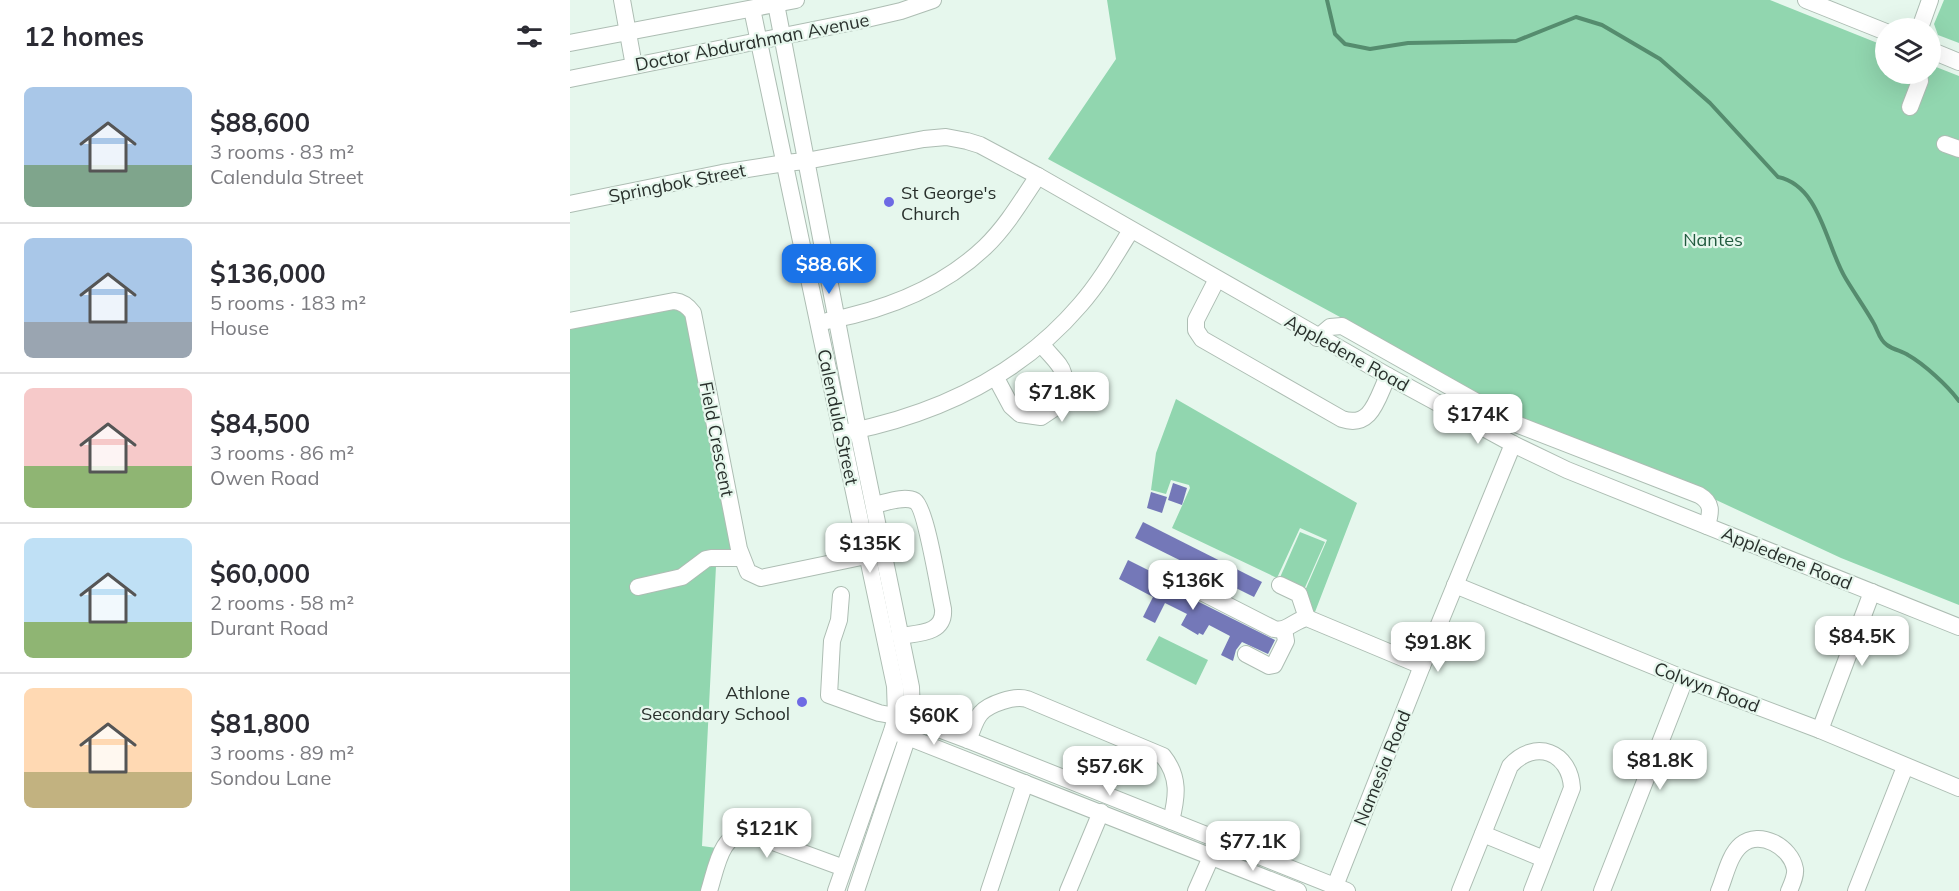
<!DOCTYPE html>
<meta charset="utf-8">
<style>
:root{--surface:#fff;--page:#f7f7f7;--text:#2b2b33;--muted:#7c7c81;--line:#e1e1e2;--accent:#1a73e8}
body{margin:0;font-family:Mulish,sans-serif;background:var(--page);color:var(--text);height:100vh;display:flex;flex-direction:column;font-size:22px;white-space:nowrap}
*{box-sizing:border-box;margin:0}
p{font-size:20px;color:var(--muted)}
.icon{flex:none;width:33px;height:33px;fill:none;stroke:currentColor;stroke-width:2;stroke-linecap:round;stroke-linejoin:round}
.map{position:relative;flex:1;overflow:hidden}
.details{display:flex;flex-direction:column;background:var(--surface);width:570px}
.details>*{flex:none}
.controls{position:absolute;left:1305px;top:18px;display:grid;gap:12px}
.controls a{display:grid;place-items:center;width:66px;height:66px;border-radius:50%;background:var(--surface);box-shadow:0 6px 24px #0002;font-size:30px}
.price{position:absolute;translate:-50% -51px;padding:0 14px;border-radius:12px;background:#fff;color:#222;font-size:20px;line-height:39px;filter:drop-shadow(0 2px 3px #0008)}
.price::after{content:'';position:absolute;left:50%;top:36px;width:18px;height:14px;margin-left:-9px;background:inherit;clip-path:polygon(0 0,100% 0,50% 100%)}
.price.active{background:var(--accent);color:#fff}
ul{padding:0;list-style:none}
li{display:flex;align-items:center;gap:18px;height:150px;padding:0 24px}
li+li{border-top:2px solid var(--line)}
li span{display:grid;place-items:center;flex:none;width:168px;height:120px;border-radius:9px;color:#555}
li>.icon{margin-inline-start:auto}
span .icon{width:72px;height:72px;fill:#fffc;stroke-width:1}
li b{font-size:26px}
h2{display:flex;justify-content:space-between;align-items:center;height:72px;padding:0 24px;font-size:26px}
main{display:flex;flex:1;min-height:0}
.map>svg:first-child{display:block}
.green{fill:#91d6af}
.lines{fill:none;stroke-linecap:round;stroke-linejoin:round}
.stream{stroke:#558c6e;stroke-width:4}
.building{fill:#7478b8}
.minor-casing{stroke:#adbdb3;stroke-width:18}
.minor{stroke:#fff;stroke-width:16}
.poi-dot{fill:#6e6ae4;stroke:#e6f7ed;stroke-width:2}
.labels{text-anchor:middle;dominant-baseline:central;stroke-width:4.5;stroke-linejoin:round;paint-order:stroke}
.street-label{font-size:18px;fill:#29302c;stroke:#e6f7ed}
.poi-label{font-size:18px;fill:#29302c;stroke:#e6f7ed;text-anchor:start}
.park-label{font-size:18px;fill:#225b3f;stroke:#e6f7ed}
</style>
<main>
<section class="details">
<h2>12 homes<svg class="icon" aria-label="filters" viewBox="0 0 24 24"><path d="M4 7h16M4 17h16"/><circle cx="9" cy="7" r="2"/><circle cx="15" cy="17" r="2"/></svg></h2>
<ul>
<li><span style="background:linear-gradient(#a9c7e8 65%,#7fa58c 0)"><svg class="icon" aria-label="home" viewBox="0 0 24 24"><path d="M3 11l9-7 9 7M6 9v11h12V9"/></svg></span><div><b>$88,600</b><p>3 rooms · 83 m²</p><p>Calendula Street</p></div></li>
<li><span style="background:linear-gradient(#a9c7e8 70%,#9aa5b1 0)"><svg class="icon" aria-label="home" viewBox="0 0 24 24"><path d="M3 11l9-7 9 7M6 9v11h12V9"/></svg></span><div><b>$136,000</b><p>5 rooms · 183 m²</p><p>House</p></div></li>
<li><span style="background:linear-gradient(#f6c9c9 65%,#8fb573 0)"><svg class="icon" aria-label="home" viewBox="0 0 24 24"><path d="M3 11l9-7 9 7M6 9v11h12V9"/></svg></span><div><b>$84,500</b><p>3 rooms · 86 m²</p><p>Owen Road</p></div></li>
<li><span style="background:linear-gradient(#bfe0f5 70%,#8fb573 0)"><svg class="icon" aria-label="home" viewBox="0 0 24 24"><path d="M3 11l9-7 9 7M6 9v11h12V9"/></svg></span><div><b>$60,000</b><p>2 rooms · 58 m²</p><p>Durant Road</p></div></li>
<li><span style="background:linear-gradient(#ffd9b3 70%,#c2b280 0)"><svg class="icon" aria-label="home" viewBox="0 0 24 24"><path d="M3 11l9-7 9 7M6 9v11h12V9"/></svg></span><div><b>$81,800</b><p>3 rooms · 89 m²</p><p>Sondou Lane</p></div></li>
</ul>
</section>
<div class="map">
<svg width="1389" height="891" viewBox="0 0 1389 891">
<rect width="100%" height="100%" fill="#e6f7ed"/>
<!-- green -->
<g class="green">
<polygon points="537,0 1200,0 1315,46 1316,74 1360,74 1361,65 1389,76 1389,605 1271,558 1131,493 954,420 770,317 478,159 546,59"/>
<polygon points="1374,0 1389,0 1389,43 1368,35 1364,24"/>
<polygon points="114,303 169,549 146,566 132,846 154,849 139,891 0,891 0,321"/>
<polygon points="606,399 787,503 745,612 743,613 734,593 757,540 730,528 707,578 602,528 620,488 619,485 601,480 596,494 581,490 586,453"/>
<polygon points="730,532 755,542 733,592 708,582"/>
<polygon points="589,636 638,660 626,685 576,660"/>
</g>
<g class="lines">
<!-- stream -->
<path class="stream" d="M757,0L765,34L775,44L800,49L838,43L946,41L1006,17L1032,25L1090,59L1140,103L1208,177C1251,186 1256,247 1276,279C1285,294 1295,308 1303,322C1308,330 1309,340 1317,345C1324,350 1332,351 1338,355C1354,364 1378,386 1389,401"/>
</g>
<!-- building -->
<g class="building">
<polygon points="603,483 617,488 612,505 598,500"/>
<polygon points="581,492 597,497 592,513 577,508"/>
<polygon points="573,522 692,582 684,597 565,538"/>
<polygon points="558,560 594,578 595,583 599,587 705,640 698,654 672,642 666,650 663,661 651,655 660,636 639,625 633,635 629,633 628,635 611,625 617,614 595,603 585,623 573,617 583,597 549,579"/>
</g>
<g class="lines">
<defs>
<g id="minor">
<polyline points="52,0 64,66"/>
<polyline points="1236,0 1316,32"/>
<polyline points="206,4 288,430 341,687 342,715 338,736 286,891"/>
<polyline points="182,9 325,686 326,717 322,731 266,891"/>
<polyline points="1350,28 1360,0"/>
<polyline points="0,43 226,0"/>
<polyline points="1360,50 1389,62"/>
<polyline points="0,79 288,21 331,11 363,0"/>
<polyline points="1340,107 1350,81 1349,74"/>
<polyline points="1375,144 1389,149"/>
<polyline points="0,204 152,173 215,163 236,161 354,139 376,137 397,141 410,145 468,176 818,376 943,444 997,470 1389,627"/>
<path d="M647,279L626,320V330L632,339L772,419C802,429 807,398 818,376"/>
<path d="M0,321L104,301C113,302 118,306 123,313L169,549L178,572L191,578L296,556"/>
<path d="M257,321C315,310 372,288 415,247C436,227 452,200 468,176"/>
<path d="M747,338L760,327L772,326L946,424L1129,495C1143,503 1141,512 1137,526"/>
<path d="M426,378L441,406L450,414L471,417L492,403C497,366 494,371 471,344"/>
<path d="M278,432C367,414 450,375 510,305C530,282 545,256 561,230"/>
<path d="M304,505C315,503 334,495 345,501C356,508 369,591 373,609C375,634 348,633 330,636"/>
<path d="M604,578L704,629C718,632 724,620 737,618L852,666"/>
<polyline points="710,585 729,594 737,618"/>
<polyline points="885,585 1115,679 1250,730 1389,788"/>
<polyline points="68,587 112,577 136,559 141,558 171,558"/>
<polyline points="271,595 269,620 262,641 259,695 309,713 342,719 398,740 777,891"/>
<polyline points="676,654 699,666 704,665 716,641 714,630"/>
<polyline points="1250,730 1302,592"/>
<polyline points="330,734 728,891"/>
<path d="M398,740C402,732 405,719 411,713C419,704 445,695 457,699L593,756C610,777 607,797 601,821"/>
<polyline points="913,834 974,859"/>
<path d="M139,891C146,870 151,828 181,834L274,868"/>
<polyline points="419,891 455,783"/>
<polyline points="498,891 531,812"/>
<polyline points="626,891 645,848"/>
<polyline points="763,891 852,666 943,444"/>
<path d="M890,891L940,766C965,738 1000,752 1002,788L962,891"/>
<polyline points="1032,891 1115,679"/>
<path d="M1149,891C1155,877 1159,855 1171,845C1190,829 1221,847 1225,869C1226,876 1222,884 1219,891"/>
<polyline points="1286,891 1335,767"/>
</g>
</defs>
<!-- minor casing -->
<use href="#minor" class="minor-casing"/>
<!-- minor -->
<use href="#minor" class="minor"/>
</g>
<!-- markers -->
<g class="poi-dot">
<circle cx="319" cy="202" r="6"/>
<circle cx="232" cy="702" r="6"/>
</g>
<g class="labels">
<!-- street labels -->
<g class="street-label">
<text transform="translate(182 42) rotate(-11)">Doctor Abdurahman Avenue</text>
<text transform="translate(107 183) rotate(-11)">Springbok Street</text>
<text transform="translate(777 353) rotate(29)">Appledene Road</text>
<text transform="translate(268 417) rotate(78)">Calendula Street</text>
<text transform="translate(147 439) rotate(79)">Field Crescent</text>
<text transform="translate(1217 558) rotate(22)">Appledene Road</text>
<text transform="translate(1137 687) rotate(21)">Colwyn Road</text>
<text transform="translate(812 768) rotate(-68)">Namesia Road</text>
</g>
<!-- poi labels -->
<g class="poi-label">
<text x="331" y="192">St George's<tspan x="331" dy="21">Church</tspan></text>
<text x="220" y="692" text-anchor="end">Athlone<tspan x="220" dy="21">Secondary School</tspan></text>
</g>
<!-- park labels -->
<g class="park-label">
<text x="1143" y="239">Nantes</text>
</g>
</g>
</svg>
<div class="controls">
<a><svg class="icon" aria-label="layers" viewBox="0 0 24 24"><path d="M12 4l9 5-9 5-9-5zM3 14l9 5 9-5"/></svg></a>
</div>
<b class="price active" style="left:259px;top:295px">$88.6K</b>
<b class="price" style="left:492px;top:423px">$71.8K</b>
<b class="price" style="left:908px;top:445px">$174K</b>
<b class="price" style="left:300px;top:574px">$135K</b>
<b class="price" style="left:623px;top:611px">$136K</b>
<b class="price" style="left:1292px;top:667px">$84.5K</b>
<b class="price" style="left:868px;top:673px">$91.8K</b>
<b class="price" style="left:364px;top:746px">$60K</b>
<b class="price" style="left:1090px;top:791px">$81.8K</b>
<b class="price" style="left:540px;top:797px">$57.6K</b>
<b class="price" style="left:197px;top:859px">$121K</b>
<b class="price" style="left:683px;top:872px">$77.1K</b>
</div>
</main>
